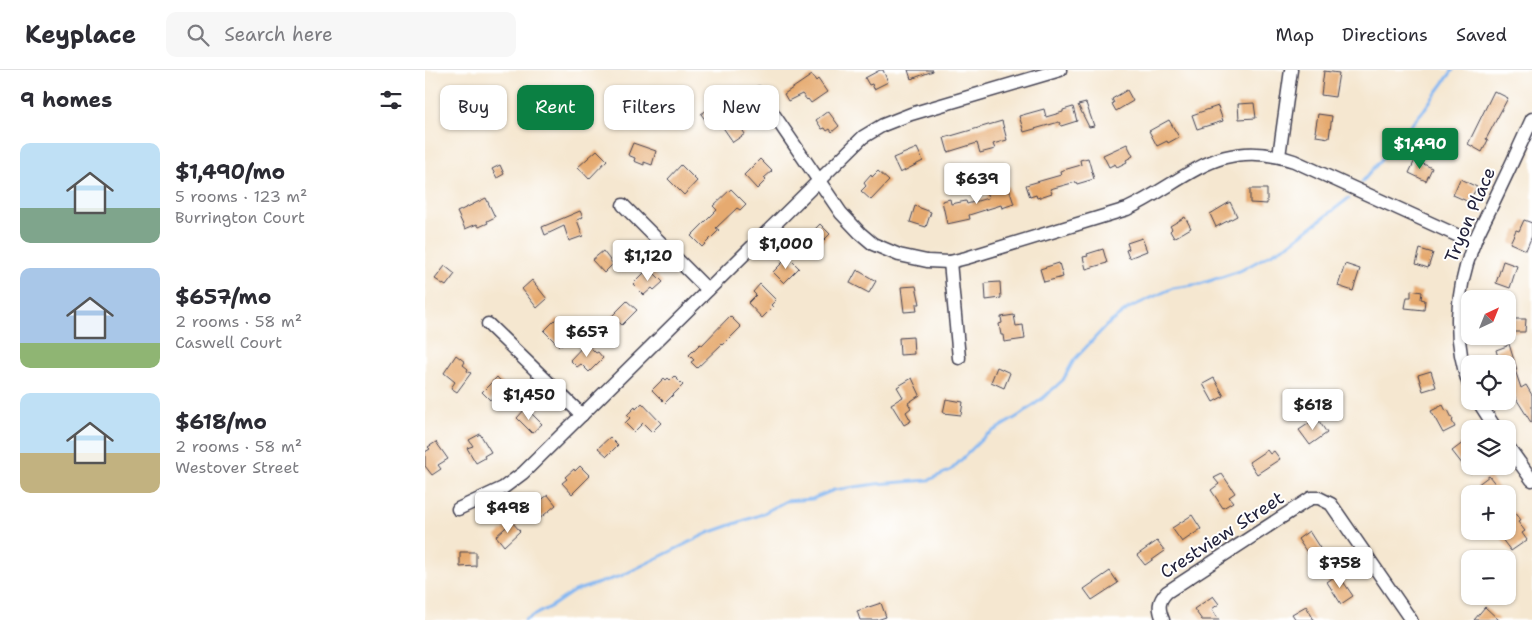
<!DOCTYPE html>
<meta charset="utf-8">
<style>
:root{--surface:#fff;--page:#f7f7f7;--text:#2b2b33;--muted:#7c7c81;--line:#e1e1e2;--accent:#0b8043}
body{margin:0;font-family:"Shantell Sans",sans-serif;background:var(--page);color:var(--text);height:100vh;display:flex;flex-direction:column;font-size:19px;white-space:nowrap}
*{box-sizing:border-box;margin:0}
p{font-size:16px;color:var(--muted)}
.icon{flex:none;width:28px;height:28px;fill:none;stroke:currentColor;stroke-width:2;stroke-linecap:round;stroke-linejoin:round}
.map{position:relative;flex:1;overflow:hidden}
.sheet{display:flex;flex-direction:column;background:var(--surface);width:425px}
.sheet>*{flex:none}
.hud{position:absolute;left:15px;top:15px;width:475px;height:45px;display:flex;gap:10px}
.needle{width:32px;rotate:43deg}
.buttons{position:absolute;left:1036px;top:220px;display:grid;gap:10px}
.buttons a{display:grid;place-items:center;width:55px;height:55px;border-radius:10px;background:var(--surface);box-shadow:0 1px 4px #0004;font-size:25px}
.price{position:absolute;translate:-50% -42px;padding:0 11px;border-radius:5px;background:#fff;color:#222;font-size:16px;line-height:32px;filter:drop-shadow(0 1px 2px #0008)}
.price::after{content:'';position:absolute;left:50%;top:30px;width:15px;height:11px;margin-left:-8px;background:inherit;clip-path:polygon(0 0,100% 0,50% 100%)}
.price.selected{background:var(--accent);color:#fff}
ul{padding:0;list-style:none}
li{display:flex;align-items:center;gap:15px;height:125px;padding:0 20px}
li span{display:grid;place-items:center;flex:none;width:140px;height:100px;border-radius:10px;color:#555}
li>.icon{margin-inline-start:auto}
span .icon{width:60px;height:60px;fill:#fffc;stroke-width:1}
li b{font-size:21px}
h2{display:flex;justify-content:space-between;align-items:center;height:60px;padding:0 20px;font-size:21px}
.chip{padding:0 18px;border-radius:10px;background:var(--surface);box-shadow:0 1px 4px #0004;font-size:18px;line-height:45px}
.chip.selected{background:var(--accent);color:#fff}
header{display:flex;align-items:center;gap:30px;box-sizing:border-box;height:70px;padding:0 25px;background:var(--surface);border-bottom:1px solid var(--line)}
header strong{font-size:24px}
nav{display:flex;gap:28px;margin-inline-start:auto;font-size:18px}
.search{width:350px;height:45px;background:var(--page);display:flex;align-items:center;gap:12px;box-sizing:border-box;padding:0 18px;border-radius:10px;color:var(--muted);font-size:19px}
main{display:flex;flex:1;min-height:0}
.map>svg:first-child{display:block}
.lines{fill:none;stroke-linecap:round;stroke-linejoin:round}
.stream{stroke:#85b8f2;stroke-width:3}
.building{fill:#e6aa70}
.minor-casing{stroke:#424051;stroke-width:15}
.minor{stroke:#fff;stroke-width:12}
.labels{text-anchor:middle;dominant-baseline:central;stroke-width:4;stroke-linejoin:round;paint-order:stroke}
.street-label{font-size:18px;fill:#22223b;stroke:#fff}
</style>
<header>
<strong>Keyplace</strong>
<div class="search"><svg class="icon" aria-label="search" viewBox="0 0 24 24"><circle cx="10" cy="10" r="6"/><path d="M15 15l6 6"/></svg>Search here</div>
<nav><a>Map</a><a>Directions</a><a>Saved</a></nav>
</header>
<main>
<section class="sheet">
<h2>9 homes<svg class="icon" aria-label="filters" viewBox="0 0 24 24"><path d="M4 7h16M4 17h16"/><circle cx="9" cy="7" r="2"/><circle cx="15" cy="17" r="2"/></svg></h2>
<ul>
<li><span style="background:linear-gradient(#bfe0f5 65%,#7fa58c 0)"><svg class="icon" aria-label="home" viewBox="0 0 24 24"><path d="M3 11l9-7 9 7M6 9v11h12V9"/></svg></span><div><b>$1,490/mo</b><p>5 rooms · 123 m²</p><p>Burrington Court</p></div></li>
<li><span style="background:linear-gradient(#a9c7e8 75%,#8fb573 0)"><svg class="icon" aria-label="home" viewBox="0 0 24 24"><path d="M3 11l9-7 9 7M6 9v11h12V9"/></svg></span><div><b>$657/mo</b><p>2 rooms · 58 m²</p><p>Caswell Court</p></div></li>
<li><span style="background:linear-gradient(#bfe0f5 60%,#c2b280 0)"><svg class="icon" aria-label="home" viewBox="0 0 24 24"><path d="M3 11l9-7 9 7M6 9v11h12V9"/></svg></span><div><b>$618/mo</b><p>2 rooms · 58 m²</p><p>Westover Street</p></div></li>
</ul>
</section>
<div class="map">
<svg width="1107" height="550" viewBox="0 0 1107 550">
<rect width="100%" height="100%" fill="#fff"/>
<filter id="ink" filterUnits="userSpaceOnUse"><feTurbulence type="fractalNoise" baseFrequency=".02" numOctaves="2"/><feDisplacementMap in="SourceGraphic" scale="10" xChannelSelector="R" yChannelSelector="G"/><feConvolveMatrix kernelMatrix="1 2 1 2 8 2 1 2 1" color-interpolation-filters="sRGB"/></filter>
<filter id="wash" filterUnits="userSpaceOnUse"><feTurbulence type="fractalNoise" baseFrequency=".0096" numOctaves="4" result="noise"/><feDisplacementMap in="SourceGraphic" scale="20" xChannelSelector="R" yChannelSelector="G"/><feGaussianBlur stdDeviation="1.12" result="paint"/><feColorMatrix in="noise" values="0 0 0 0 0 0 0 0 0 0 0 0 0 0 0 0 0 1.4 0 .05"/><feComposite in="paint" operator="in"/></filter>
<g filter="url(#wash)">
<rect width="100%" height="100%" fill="#f5e7d0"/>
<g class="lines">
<!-- stream -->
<g class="stream">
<polyline points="937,112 998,41 1028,0"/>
<polyline points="100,550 127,536 149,521 196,506 283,463 335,445 361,431 387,429 409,420 451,414 504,410 526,400 560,366 595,345 618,328 638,310 649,290 681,256 704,238 748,218 775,214 815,201 864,174 924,128"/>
</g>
</g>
<g id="blocks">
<!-- building -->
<g class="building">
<polygon points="455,0 458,0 463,12 449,19 447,14 444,15 440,8"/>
<polygon points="483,0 508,0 508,1 486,9"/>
<polygon points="899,1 914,3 910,27 896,25"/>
<polygon points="387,5 391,11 393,9 402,22 386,33 383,29 382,30 377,24 363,31 359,24"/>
<polygon points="702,20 708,31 691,41 687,34 689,33 687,29"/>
<polygon points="1069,21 1083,28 1061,69 1063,70 1057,82 1043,74"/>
<polygon points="661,33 669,56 664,57 653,35"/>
<polygon points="829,33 831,48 814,49 813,34"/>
<polygon points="291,34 300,46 307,41 314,52 313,53 320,64 308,72 297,56 294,58 289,51 284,55 276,44"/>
<polygon points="793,36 798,51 772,59 767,45"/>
<polygon points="648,37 652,51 636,56 634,52 599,62 594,46 619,39 621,47 638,42 638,40"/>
<polygon points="403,41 414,56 407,62 405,59 402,61 400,58 397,59 391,50"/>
<polygon points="893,44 907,46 904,68 891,66 892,62 890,62"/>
<polygon points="744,50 754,67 743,73 742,71 732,76 724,61"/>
<polygon points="577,51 582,70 568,74 570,79 555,83 552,73 523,82 519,68"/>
<polygon points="208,73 231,81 227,95 219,92 219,95 209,91 210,88 203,85"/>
<polygon points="702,74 708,86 701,90 702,92 692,97 690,94 684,97 678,85"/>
<polygon points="492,78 498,91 475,103 468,88"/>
<polygon points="172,80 182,90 164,109 153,97"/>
<polygon points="663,88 669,109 652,114 651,112 625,119 627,123 612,128 611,125 605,127 601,115 636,105 635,101 656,95 655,90"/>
<polygon points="335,89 347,101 339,108 341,110 332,119 319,105"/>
<polygon points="990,90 1007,98 1001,111 984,103"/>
<polygon points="75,95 79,104 72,108 67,99"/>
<polygon points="256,95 272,111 259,125 243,109"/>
<polygon points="453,101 464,111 446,130 436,121 441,116 439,113 446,105 447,107"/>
<polygon points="1035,109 1052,117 1044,132 1028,125"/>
<polygon points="583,116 589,134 577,138 576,135 544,145 545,149 522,154 517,131 525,129 526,134 541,131 542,134 563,128 561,122"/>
<polygon points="306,119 321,134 315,140 312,138 291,158 294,160 277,177 266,166 292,140 288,136"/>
<polygon points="825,119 842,119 842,134 825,133"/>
<polygon points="61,128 70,147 62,151 63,153 54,157 52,154 40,159 32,142"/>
<polygon points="805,132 812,146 791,157 785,144"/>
<polygon points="490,136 506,142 501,157 485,152"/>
<polygon points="155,141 158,147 152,150 158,166 144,171 139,156 120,165 117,157"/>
<polygon points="760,147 766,158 749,168 745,161 747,159 745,156"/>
<polygon points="1099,150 1107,153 1107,166 1101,180 1085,173 1091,160 1094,161"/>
<polygon points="395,154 405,164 387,182 377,172"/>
<polygon points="717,168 722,181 704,188 701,180 704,179 702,173"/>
<polygon points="678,179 682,193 661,199 658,187 663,186 662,184"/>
<polygon points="995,179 1008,183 1003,198 991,194"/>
<polygon points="178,181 188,194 179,203 167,190"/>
<polygon points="363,187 374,198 359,213 348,202"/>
<polygon points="1078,191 1092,196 1085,218 1071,213"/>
<polygon points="634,193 638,207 619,212 615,199"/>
<polygon points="920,194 935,199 928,221 913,216"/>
<polygon points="20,196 30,204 21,216 10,209"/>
<polygon points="224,198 238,212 229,220 227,218 219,225 208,214"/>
<polygon points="432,200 451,211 444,223 425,213"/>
<polygon points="107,210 122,229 112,238 97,219"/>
<polygon points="575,212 576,228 561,230 560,213"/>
<polygon points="335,214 351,230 346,235 348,237 337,248 323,233 331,225 328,222"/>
<polygon points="491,216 495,234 491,234 492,241 479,242 476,217"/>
<polygon points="986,220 997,222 996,229 1000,230 999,240 980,238 982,227 986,227"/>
<polygon points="202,231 212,240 197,255 187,246"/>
<polygon points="589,245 591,256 598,255 600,269 579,272 578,265 576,265 574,254 577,253 576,247"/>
<polygon points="305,246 316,257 298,275 297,274 272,298 266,292 269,290 264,285 275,274 277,275"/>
<polygon points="132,248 148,263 135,277 119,261"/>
<polygon points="1088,249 1101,249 1100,262 1088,262"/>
<polygon points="488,267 489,284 475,285 474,268"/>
<polygon points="161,273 171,283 173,282 178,288 164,302 156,294 152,297 145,290"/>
<polygon points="1082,274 1084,274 1092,300 1090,300 1096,318 1101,315 1107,325 1107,354 1085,319 1082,311 1082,294 1075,294 1071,280 1082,276"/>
<polygon points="31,285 40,292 38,295 43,299 42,301 46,303 32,322 26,318 30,312 19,303"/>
<polygon points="572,297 585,303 579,318 566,312"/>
<polygon points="1006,301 1011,317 998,321 993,305"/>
<polygon points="249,306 258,315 240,333 227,320 239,308 241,310 243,308 245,310"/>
<polygon points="72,307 89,326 79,337 69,326 65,330 57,322"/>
<polygon points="487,308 495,325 483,333 486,338 481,342 486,351 479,355 466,334 478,327 472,317"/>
<polygon points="789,308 799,326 788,332 778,314"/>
<polygon points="521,329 538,332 536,345 518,343"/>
<polygon points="217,333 236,353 227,362 218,353 209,362 200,353 205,348 202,345 210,337 211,339"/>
<polygon points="1018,335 1021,341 1023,340 1028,350 1027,351 1030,357 1018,363 1006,341"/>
<polygon points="101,338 117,354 107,363 92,348"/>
<polygon points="892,348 902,363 885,375 874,360"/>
<polygon points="55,364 66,382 59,386 60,388 51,393 42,378 48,376 44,370"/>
<polygon points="185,367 193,375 182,386 173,378"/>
<polygon points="11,372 23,389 13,395 16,399 7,405 0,396 0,382 5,379 3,377"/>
<polygon points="1039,372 1045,380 1045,404 1027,381"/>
<polygon points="842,380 845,384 849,381 855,389 832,404 824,392"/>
<polygon points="155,396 165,406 147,424 137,413 142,409 140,407 149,399 150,401"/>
<polygon points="797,404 810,423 804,427 808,432 798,438 786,420 794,414 789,408"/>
<polygon points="1064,406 1076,421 1072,424 1058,424 1052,415"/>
<polygon points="123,425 131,435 113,450 104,439"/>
<polygon points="1087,442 1090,442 1096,450 1093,452 1100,461 1097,463 1102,470 1086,481 1076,468 1082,463 1082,446"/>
<polygon points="767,445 776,459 757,472 747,458"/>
<polygon points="87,452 95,461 79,476 71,466"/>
<polygon points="884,461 898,483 887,490 873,469"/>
<polygon points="732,471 740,481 720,495 712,485"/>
<polygon points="35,482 51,482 51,496 35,497"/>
<polygon points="685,501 693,513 667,530 659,519"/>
<polygon points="913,504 928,526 916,534 902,512"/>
<polygon points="788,526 794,534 787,539 794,550 777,550 769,539"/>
<polygon points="456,533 461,547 452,550 435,550 432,541"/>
<polygon points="881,536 889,550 871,550 867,544"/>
<polygon points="1060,537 1074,550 1049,550"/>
</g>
</g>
</g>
<g filter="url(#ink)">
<use href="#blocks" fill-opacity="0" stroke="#424051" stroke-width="1"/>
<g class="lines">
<defs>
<g id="minor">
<path d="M334,23L416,143L435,163L448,174L474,185L502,191L525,192L541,188L702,139C763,110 793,66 869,91L1049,173"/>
<polyline points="854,86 866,0"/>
<polyline points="198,135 283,220"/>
<polyline points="525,192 534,288"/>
<polyline points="63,254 157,345"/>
<path d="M1045,318C1027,268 1030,222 1049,173C1054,160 1061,148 1067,135C1081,106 1094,78 1107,49"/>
<polyline points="1053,331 1071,359"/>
<polyline points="1082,375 1107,410"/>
<polyline points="33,439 78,418 98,403 438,67 458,55 486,44 635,0"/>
<path d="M738,550C733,538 733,531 742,522L886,428H894L906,434L986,550"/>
</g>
</defs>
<!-- minor casing -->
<use href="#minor" class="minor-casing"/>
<!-- minor -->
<use href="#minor" class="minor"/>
</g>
</g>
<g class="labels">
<!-- street labels -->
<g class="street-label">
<text transform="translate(1045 145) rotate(-67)">Tryon Place</text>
<text transform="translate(797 465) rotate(-33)">Crestview Street</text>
</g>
</g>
</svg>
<div class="buttons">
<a><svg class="needle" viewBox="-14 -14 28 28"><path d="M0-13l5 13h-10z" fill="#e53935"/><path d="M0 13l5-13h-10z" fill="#7c7c81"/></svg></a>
<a><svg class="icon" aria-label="locate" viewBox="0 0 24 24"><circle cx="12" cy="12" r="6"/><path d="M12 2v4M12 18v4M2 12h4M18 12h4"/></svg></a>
<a><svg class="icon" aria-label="layers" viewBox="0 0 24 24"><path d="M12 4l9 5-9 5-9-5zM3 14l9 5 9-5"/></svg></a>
<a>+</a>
<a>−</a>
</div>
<b class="price selected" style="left:995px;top:100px">$1,490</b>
<b class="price" style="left:552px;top:135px">$639</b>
<b class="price" style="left:361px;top:200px">$1,000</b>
<b class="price" style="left:223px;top:212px">$1,120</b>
<b class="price" style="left:162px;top:288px">$657</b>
<b class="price" style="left:104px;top:351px">$1,450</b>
<b class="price" style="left:888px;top:361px">$618</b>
<b class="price" style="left:83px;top:464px">$498</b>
<b class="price" style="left:915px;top:519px">$758</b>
<div class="hud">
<a class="chip">Buy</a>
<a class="chip selected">Rent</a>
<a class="chip">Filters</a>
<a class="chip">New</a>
</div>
</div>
</main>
